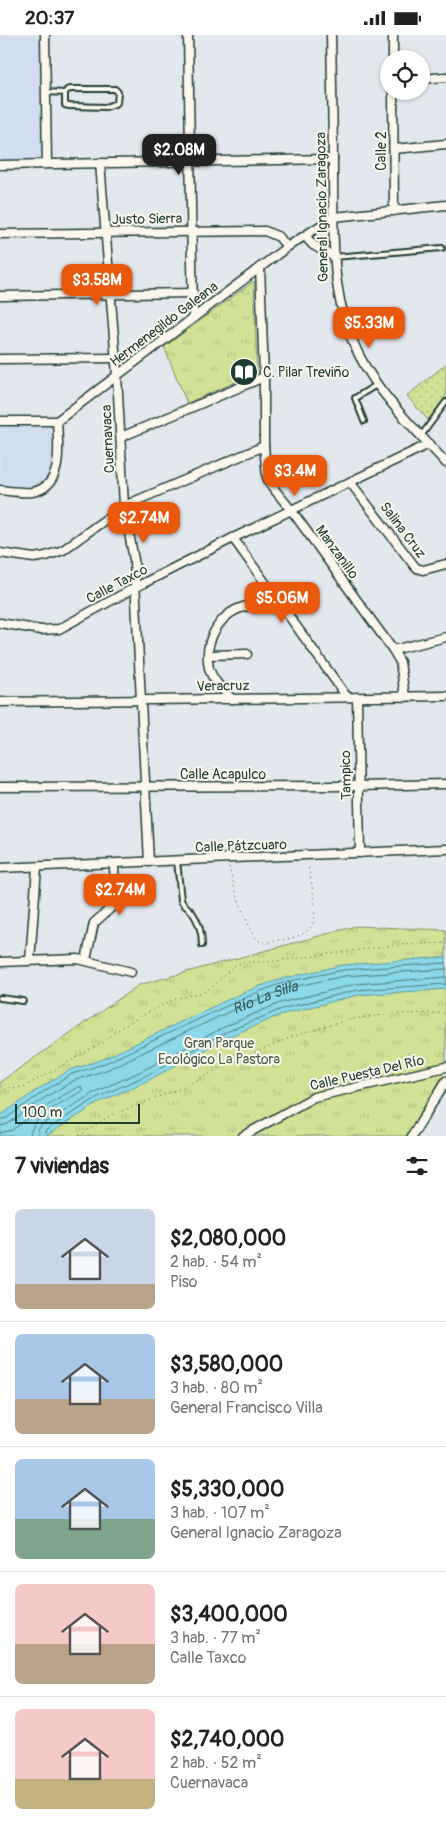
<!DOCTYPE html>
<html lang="es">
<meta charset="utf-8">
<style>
:root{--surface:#fff;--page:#f2f2f2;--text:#222;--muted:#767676;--line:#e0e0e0;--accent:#ea580c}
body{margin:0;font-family:Pangolin,sans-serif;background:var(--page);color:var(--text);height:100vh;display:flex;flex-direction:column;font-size:19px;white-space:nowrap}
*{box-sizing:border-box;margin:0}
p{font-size:16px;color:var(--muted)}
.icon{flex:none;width:28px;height:28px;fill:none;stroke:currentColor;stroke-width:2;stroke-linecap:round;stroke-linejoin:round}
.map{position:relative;height:1101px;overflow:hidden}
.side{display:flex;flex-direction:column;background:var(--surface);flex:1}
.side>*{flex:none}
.fabs{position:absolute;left:380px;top:15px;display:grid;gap:10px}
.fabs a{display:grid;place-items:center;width:50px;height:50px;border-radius:50%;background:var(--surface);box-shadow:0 1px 4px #0004;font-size:25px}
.scale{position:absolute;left:15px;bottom:12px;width:125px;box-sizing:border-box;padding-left:5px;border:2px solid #1f3d34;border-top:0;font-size:14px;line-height:18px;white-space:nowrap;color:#1f3d34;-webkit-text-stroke:4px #fbf7ec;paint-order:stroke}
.price{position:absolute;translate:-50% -42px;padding:0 11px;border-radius:10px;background:var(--accent);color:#fff;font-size:16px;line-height:32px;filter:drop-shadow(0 1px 2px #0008)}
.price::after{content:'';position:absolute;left:50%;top:30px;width:15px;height:11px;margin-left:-8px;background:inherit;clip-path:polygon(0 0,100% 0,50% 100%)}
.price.active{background:#222;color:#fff}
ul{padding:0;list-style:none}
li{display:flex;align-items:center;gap:15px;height:125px;padding:0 15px}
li+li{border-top:1px solid var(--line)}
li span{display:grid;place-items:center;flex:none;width:140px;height:100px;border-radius:8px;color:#555}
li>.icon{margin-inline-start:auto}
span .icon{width:60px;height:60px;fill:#fffc;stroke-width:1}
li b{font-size:21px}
h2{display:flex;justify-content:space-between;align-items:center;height:60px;padding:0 15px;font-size:21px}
.status{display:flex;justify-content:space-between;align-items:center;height:35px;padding:0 25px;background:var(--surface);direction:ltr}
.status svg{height:14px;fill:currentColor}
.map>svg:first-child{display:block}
.built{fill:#d2ddef}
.grass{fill:url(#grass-dots);stroke:#789065}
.park{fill:url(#park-tufts);stroke:#789065}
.water{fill:#8ad8e9;stroke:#5f9aa1}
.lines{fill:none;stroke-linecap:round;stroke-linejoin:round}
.shore{stroke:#4a7b7c;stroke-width:1}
.lane-casing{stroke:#1f3d34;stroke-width:8}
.street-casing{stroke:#1f3d34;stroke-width:11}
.path{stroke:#1f3d34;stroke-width:1;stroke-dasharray:1 4;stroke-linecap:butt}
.lane{stroke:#fbf7ec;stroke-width:4}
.street{stroke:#fbf7ec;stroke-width:8}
.labels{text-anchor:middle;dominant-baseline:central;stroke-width:4;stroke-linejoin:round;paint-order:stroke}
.street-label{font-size:14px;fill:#1f3d34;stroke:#fbf7ec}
.poi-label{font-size:14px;fill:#1f3d34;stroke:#fbf7ec;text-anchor:start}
.park-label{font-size:14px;fill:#435e48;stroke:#fbf7ec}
.water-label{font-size:15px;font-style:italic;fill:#345c58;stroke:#fbf7ec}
</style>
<div class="status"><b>20:37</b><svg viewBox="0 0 49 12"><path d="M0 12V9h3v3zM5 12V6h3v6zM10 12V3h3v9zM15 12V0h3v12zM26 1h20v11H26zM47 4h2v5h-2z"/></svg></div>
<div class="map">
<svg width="446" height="1101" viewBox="0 0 446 1101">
<defs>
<pattern id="grass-dots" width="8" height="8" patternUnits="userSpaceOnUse" patternTransform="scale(1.25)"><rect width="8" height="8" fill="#d1e296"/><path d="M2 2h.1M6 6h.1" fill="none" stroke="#b3c382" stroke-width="1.8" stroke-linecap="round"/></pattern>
<pattern id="park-tufts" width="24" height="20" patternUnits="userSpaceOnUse" patternTransform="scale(1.25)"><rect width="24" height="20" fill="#d1e296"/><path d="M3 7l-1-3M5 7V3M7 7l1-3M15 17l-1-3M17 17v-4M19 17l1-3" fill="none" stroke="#b3c382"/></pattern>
</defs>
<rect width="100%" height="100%" fill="#e3e8ee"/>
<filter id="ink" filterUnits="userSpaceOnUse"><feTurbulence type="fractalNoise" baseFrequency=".02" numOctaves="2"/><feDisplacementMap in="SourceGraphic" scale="10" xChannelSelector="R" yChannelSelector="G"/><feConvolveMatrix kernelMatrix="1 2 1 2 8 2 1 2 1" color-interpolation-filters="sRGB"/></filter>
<g filter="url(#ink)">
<!-- built -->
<g class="built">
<polygon points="0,0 41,0 44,124 0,125"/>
<polygon points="52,389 56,421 55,431 50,439 39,449 27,451 0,449 0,390"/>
</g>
<!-- grass -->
<polygon class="grass" points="446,329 446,361 428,385 407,361"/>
<!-- park -->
<g class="park">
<polygon points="254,246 257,338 187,368 164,312"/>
<polygon points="356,891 446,895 446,1029 316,1060 239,1101 0,1101 0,1047 139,950"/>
<polygon points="441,1037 444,1041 406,1101 253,1101 318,1065"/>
</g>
<!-- water -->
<polygon class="water" points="446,922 446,954 358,960 283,979 228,1002 149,1045 100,1067 46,1101 0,1101 0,1081 43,1051 70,1035 101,1025 231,963 260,951 285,943 343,930"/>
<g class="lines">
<!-- shore -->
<g class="shore">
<polyline points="0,1084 5,1084 46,1055 72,1039 103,1029 233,968 261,956 286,947 343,935 446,928"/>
<path id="s1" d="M0,1091L8,1089L49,1060L75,1045L106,1035L235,974L264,962L288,953L344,941L446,934"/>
<path d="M0,1098L12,1095L53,1066L78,1052H82V1056C66,1066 31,1081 30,1101"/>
<polyline points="38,1101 38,1095 42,1090 95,1057 144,1035 224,992 280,968 356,949 446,942"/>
<polyline points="44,1101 46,1095 98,1062 147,1040 226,997 282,974 357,955 446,949"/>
</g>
<defs>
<g id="lane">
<polyline points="46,57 65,58 67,55 71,54 115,54 118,57 117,68 106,72 69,71 65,70 65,58"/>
<polyline points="334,222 442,213"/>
<polyline points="364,386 355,363 378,349"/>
<polyline points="421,401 446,367"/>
<path d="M177,826L181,865C183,871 188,872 192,877C199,887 202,899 202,910"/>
<polyline points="0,963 23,966"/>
</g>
<g id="street">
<polyline points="45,0 47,129"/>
<polyline points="188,0 193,283"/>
<path d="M331,0C332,47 333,94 333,140C334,206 329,262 360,322C381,362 416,395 446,428"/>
<polyline points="393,0 393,24"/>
<polyline points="421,44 446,42"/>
<polyline points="393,56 394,176"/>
<polyline points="394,114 446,109"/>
<polyline points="100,128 117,340 124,471 134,525 149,827"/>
<polyline points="0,130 333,124"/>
<polyline points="0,199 265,196 279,202 287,212"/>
<polyline points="305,201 313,210 334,222"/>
<polyline points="260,232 264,342 264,411 267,442 270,449 292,476 393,615 400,627 405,662"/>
<polyline points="0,261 193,258"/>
<polyline points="0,324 116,323"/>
<polyline points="0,386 57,386 287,212 334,182 446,170"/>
<polyline points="121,402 264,342"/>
<polyline points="350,447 416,533 423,535 446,529"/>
<path d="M0,455C10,456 22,458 32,457C65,452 58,409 57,386"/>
<polyline points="233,503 347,662"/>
<polyline points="0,518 34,523 46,521 63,515 124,471 264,411"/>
<polyline points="0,588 41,595 59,594 136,552 233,503 429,409"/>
<polyline points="393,615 446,602"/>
<polyline points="209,620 247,619"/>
<polyline points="357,662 360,818"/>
<path d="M232,664C223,655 212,645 209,633C203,605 221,576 248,571C262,569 274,573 287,576"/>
<polyline points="0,667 446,661"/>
<polyline points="0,752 359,751 446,749"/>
<polyline points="0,833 446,814"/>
<polyline points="86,925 94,888 113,871 115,864 114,829"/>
<polyline points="30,926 37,832"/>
<polyline points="0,927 78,924 131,937"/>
<polyline points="243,1101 314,1062 446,1032"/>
<polyline points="412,1101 446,1046"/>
</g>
</defs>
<!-- lane casing -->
<use href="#lane" class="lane-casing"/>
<!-- street casing -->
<use href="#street" class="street-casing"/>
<!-- path -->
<g class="path">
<path d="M229,832C233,850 246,890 257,904C262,910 272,906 279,905C288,904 300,902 308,895C322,884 310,845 308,829"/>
<polyline points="0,1057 9,1053 24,1052 56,1034 100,1009 122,992 152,975 178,963 204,957 212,952 234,931 242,927 268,927 397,910 446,908"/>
<polyline points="79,1101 111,1080 184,1052 216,1035 294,1001 351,984 391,979 446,978"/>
</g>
<!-- lane -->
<use href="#lane" class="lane"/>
<!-- street -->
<use href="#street" class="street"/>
</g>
</g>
<!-- icons -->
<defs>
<symbol id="library-disc" viewBox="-11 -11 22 22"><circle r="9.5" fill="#1f3d34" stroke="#fbf7ec"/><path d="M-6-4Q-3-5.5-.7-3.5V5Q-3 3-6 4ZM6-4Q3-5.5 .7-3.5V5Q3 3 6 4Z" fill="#fff"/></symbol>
</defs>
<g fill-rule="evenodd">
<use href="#library-disc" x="228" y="321" width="32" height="32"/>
</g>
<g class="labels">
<!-- street labels -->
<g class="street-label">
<text transform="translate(381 116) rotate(-90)">Calle 2</text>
<text transform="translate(322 172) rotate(-91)">General Ignacio Zaragoza</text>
<text transform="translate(147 184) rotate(-1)">Justo Sierra</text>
<text transform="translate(164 289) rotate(-37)">Hermenegildo Galeana</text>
<text transform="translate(108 404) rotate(-93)">Cuernavaca</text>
<text transform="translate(403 495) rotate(53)">Salina Cruz</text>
<text transform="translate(337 517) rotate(54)">Manzanillo</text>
<text transform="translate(117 549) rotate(-28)">Calle Taxco</text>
<text transform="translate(223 651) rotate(-1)">Veracruz</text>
<text x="223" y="739">Calle Acapulco</text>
<text transform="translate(346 740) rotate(-91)">Tampico</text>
<text transform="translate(241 811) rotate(-2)">Calle Pátzcuaro</text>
<text transform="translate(367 1038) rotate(-13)">Calle Puesta Del Río</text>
</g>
<!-- poi labels -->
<g class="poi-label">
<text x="263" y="337">C. Pilar Treviño</text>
</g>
<!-- park labels -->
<g class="park-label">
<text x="219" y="1008">Gran Parque<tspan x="219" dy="16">Ecológico La Pastora</tspan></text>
</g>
<!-- water labels -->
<g class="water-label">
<text stroke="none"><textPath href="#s1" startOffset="296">Río La Silla</textPath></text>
</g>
</g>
</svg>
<div class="fabs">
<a><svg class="icon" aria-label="locate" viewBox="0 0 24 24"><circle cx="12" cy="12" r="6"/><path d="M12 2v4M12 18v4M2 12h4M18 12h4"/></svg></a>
</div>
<div class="scale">100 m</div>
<b class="price active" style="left:179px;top:141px">$2.08M</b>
<b class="price" style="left:97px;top:271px">$3.58M</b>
<b class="price" style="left:369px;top:314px">$5.33M</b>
<b class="price" style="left:295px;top:462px">$3.4M</b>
<b class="price" style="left:144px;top:509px">$2.74M</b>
<b class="price" style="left:282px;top:589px">$5.06M</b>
<b class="price" style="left:120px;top:881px">$2.74M</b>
</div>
<section class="side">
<h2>7 viviendas<svg class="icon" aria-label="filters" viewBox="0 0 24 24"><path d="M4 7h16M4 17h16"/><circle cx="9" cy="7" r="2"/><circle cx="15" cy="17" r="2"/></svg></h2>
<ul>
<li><span style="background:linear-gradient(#c9d6e8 75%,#b9a48a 0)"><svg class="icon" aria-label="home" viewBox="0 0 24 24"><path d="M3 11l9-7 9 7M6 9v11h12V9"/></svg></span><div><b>$2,080,000</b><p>2 hab. · 54 m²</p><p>Piso</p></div></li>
<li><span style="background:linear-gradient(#a9c7e8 65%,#b9a48a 0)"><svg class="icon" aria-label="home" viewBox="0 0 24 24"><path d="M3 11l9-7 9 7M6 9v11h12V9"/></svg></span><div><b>$3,580,000</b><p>3 hab. · 80 m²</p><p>General Francisco Villa</p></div></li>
<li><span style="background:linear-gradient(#a9c7e8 60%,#7fa58c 0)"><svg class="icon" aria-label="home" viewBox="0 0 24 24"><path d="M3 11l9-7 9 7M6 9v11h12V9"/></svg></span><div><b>$5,330,000</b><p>3 hab. · 107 m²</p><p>General Ignacio Zaragoza</p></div></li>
<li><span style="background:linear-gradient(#f6c9c9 60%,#b9a48a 0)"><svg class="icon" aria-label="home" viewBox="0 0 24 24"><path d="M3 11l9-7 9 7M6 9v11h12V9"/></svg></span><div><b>$3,400,000</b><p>3 hab. · 77 m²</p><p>Calle Taxco</p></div></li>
<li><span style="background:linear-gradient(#f6c9c9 70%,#c2b280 0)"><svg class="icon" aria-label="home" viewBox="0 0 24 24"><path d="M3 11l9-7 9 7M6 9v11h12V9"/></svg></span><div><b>$2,740,000</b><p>2 hab. · 52 m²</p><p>Cuernavaca</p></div></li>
</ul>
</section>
